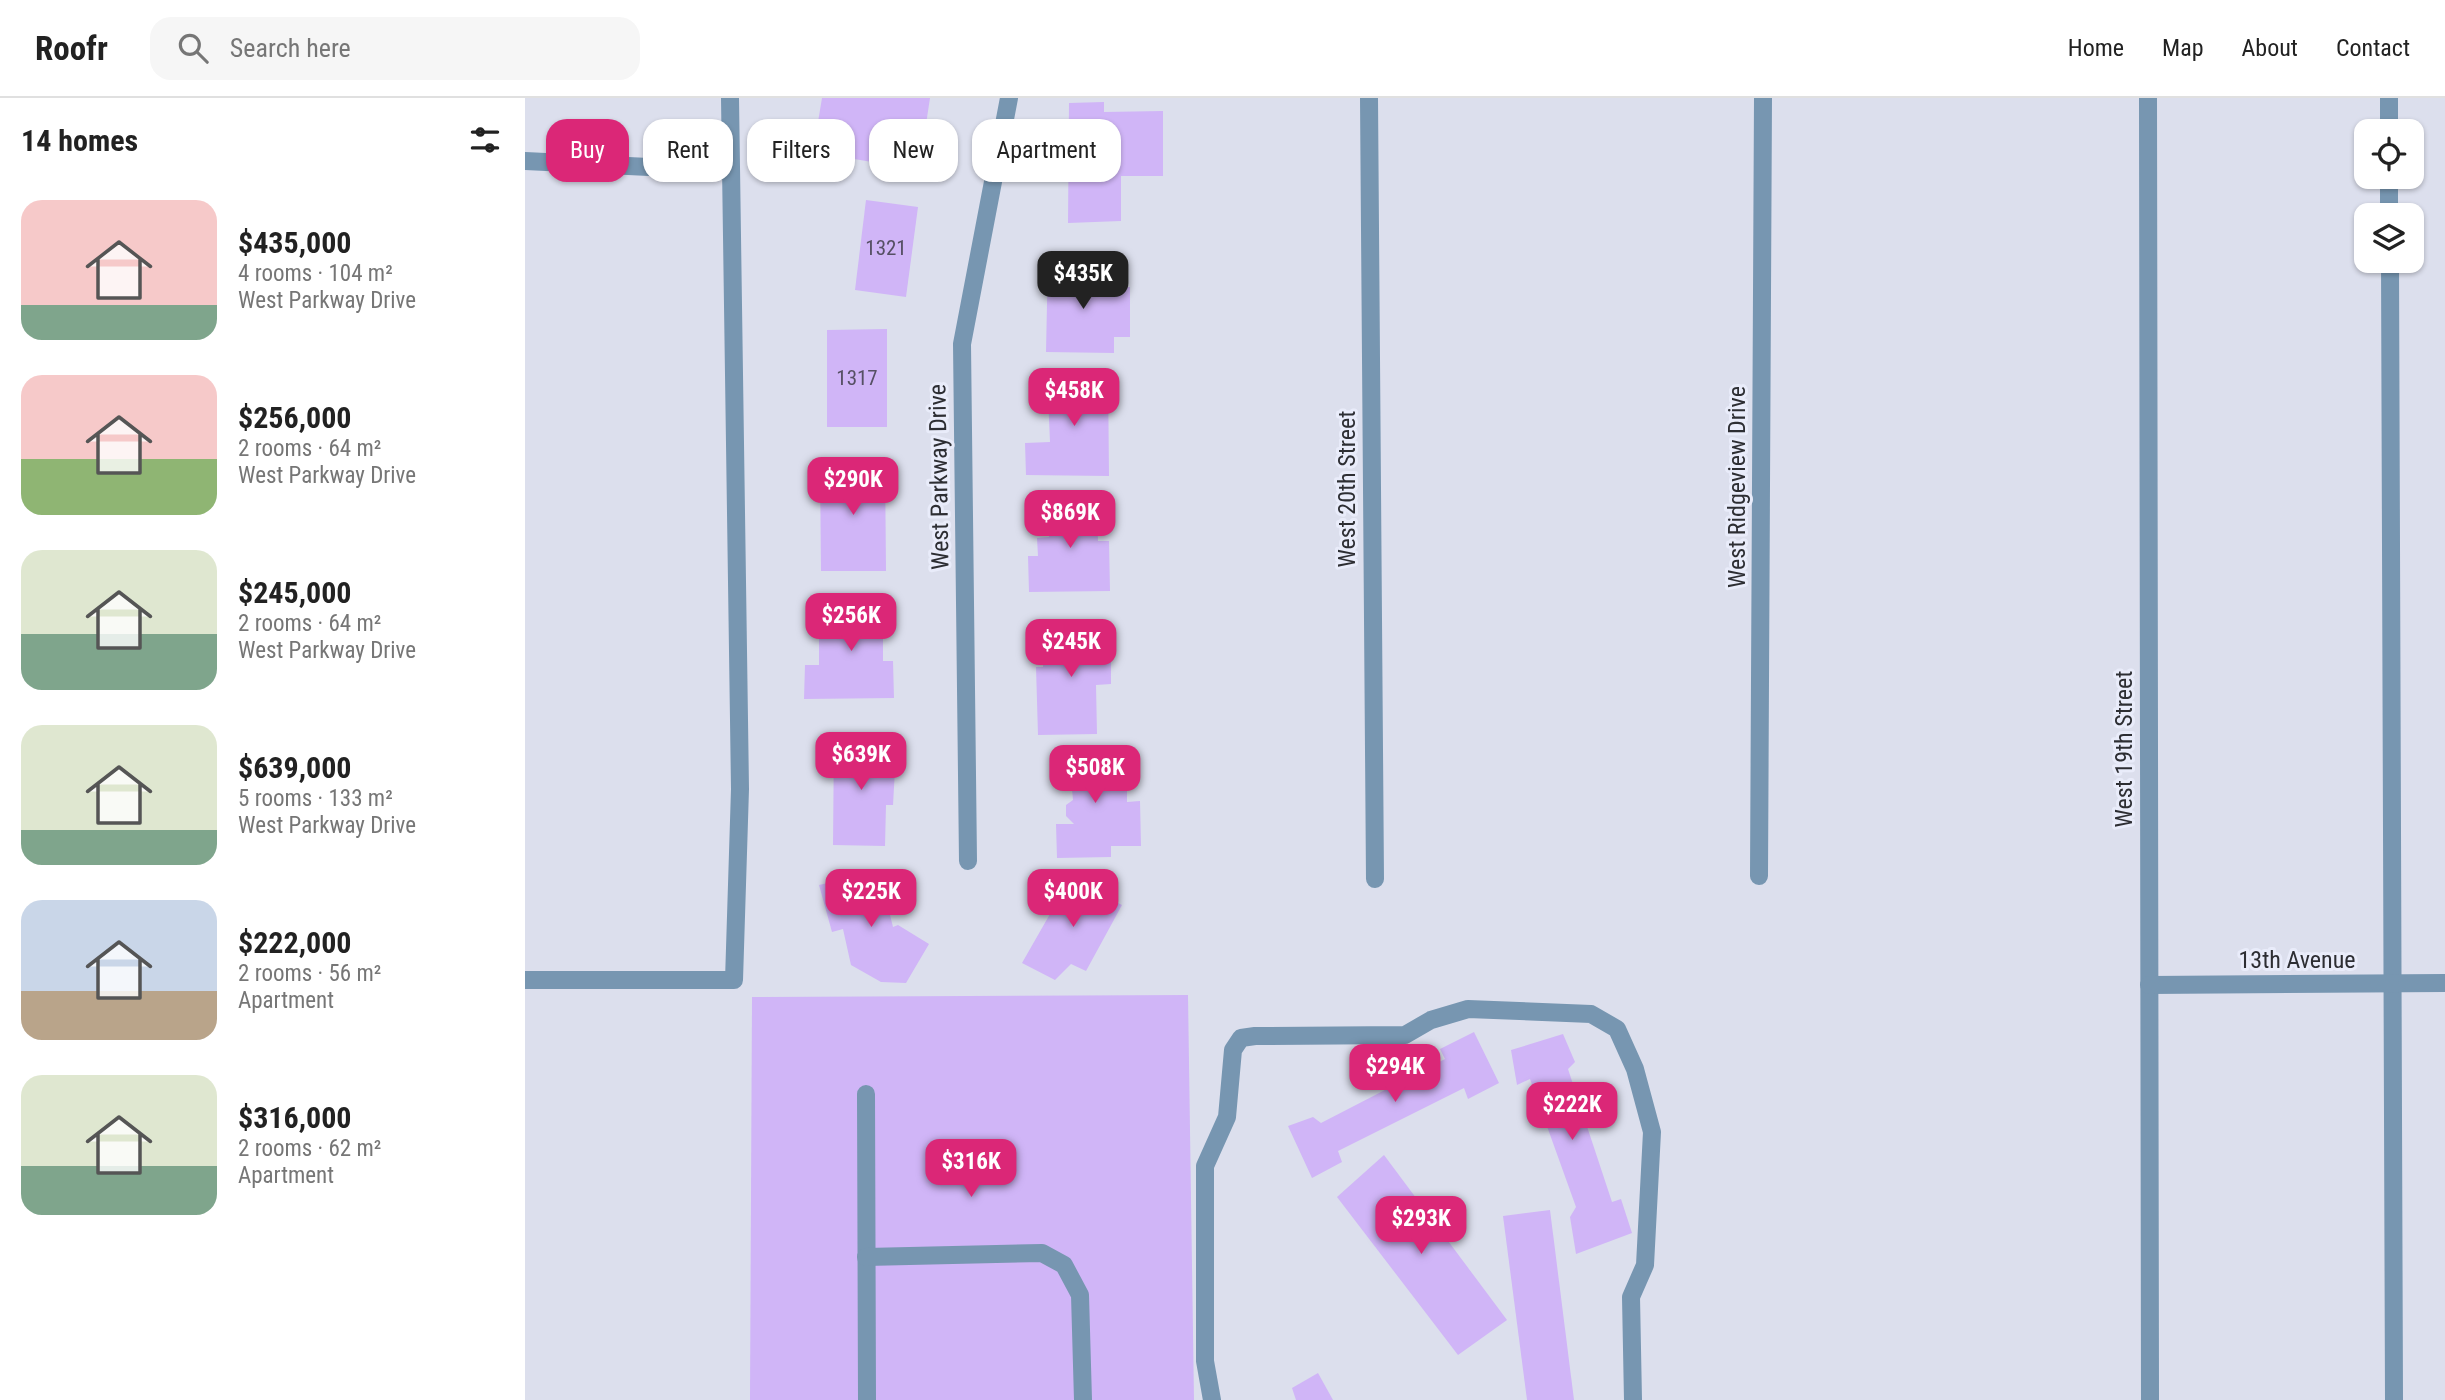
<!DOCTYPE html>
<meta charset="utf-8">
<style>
:root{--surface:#fff;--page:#f6f6f6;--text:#222;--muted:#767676;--line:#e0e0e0;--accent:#db2777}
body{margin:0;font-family:"Roboto Condensed",sans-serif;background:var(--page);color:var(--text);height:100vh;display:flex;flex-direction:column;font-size:26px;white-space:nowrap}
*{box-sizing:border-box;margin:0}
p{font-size:23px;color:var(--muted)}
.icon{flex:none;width:38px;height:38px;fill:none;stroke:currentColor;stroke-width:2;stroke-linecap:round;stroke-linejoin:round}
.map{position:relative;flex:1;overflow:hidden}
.drawer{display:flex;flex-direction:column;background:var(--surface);width:525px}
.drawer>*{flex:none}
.banner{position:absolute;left:21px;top:21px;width:665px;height:63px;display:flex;gap:14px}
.buttons{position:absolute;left:1829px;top:21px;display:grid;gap:14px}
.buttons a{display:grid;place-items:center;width:70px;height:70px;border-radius:14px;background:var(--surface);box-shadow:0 2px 5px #0004;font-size:35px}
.price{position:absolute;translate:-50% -60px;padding:0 16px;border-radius:14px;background:var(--accent);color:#fff;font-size:23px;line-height:46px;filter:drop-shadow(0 2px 4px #0008)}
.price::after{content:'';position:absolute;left:50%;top:42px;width:21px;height:16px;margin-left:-10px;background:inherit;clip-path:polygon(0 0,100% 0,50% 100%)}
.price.active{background:#222;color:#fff}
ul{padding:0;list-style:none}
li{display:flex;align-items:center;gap:21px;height:175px;padding:0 21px}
li span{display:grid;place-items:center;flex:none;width:196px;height:140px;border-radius:21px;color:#555}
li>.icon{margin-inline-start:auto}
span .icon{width:84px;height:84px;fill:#fffc;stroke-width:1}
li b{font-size:30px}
h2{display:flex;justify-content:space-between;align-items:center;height:84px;padding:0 21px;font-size:30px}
.tag{padding:0 24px;border-radius:21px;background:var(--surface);box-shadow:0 2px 5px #0004;font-size:24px;line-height:63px}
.tag.active{background:var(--accent);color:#fff}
header{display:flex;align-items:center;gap:42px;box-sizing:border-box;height:98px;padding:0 35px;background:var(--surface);border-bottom:2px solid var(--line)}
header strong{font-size:33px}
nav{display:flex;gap:38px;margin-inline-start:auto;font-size:24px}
.search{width:490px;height:63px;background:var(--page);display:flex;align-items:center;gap:18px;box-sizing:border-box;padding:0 24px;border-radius:21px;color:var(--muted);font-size:26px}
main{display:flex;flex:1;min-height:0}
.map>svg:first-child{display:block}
.building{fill:#d0b5f7}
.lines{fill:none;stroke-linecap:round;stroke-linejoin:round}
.service{stroke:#7796b1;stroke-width:18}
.minor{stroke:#7796b1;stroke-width:18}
.labels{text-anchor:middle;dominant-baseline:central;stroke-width:6;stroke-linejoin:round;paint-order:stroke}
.number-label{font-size:21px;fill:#565064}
.street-label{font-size:24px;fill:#2d2e33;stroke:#e9ecfa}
</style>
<header>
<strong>Roofr</strong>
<div class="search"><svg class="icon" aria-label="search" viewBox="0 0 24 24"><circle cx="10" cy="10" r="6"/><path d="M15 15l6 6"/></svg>Search here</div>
<nav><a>Home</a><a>Map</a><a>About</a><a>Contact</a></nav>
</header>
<main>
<section class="drawer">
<h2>14 homes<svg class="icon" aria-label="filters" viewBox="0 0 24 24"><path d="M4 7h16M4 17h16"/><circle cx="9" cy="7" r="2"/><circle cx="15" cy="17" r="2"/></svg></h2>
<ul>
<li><span style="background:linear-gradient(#f6c9c9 75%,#7fa58c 0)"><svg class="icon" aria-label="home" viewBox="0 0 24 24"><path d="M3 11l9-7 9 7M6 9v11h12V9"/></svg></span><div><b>$435,000</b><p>4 rooms · 104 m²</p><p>West Parkway Drive</p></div></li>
<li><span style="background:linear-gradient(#f6c9c9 60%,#8fb573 0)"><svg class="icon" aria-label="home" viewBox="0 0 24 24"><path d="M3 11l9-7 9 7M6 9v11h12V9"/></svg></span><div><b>$256,000</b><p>2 rooms · 64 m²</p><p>West Parkway Drive</p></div></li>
<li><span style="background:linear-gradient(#dfe7d0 60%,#7fa58c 0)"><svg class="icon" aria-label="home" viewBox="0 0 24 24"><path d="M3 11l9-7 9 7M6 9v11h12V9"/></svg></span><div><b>$245,000</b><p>2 rooms · 64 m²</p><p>West Parkway Drive</p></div></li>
<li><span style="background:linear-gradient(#dfe7d0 75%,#7fa58c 0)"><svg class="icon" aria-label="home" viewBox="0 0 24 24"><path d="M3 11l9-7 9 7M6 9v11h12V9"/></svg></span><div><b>$639,000</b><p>5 rooms · 133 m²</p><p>West Parkway Drive</p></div></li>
<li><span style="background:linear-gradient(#c9d6e8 65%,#b9a48a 0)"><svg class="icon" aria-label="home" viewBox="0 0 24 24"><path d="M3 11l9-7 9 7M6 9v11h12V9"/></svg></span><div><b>$222,000</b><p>2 rooms · 56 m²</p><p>Apartment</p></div></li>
<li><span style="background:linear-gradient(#dfe7d0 65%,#7fa58c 0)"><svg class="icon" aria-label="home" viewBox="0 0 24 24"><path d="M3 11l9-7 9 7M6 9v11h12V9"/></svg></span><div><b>$316,000</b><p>2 rooms · 62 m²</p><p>Apartment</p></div></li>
</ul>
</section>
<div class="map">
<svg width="1920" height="1302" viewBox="0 0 1920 1302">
<rect width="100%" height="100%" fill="#dcdfed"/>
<!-- building -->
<g class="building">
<polygon points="297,0 405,0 394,72 288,54"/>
<polygon points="579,4 579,14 638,13 638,78 596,78 596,123 543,125 544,5"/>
<polygon points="341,102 393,109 381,199 330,192"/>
<polygon points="523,158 542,158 543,168 568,168 567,189 605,189 605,239 589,239 589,255 521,254"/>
<polygon points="362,231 362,329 302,329 302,232"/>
<polygon points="522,274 583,274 584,378 501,377 500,345 525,344"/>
<polygon points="360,364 361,473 296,473 295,365"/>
<polygon points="572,403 573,443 584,443 585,493 504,494 503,458 513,458 512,440 524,439 524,430 514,428 513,404"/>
<polygon points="358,499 358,563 368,563 369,600 279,601 280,567 294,567 294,519 302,520 301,500"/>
<polygon points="518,525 572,525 572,550 586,549 586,586 571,587 572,636 513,637 511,569 518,569"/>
<polygon points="309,639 357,640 356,670 370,671 368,707 361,707 360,748 308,747"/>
<polygon points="532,651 597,652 596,688 602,688 602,704 615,703 616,748 586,748 586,759 532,760 531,726 549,726 541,718 541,707 548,702 547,691 533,691"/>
<polygon points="354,773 368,829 373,827 404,846 381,885 356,884 326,867 318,831 307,834 294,787"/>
<polygon points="549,774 582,792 579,798 597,807 561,873 546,866 530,882 497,865"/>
<polygon points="663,897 669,1302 225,1302 227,899"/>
<polygon points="949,934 974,985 943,1001 939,990 813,1053 817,1064 787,1080 763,1028 788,1019 796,1025 920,961 915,951"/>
<polygon points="1038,936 1050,964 1043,971 1087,1104 1096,1101 1107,1135 1051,1156 1045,1119 1051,1109 1005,981 992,987 986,952"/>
<polygon points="859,1057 982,1222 933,1257 812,1099"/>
<polygon points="1025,1112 1049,1302 1002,1302 978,1118"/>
<polygon points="793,1275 808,1302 771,1302 767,1290"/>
</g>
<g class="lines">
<!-- service -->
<g class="service">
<polyline points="1864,0 1864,33"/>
<polyline points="0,63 206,73"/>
<polyline points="1864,79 1864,117"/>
<polyline points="1865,163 1869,1302"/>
<polyline points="0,882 209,882 215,691 205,0"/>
<polyline points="341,996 342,1302"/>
<polyline points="341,1159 517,1155 539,1167 555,1197 558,1302"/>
<polyline points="687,1302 680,1263 680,1068 702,1019 708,952 716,940 730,938 880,937 906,922 943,911 1066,916 1092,931 1110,971 1127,1034 1120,1167 1106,1199 1108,1302"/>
</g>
<!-- minor -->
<g class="minor">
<polyline points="844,0 850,781"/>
<polyline points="1623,0 1625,1302"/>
<polyline points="443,763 437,246 484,0"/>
<polyline points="1234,778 1238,0"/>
<polyline points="1624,887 1920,885"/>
</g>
</g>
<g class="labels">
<!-- number labels -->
<g class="number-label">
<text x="361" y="150">1321</text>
<text x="332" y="280">1317</text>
</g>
<!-- street labels -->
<g class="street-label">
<text transform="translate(414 379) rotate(-91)">West Parkway Drive</text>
<text transform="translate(1212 389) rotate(-90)">West Ridgeview Drive</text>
<text transform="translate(822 391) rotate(-90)">West 20th Street</text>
<text transform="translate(1599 651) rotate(-90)">West 19th Street</text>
<text x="1772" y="862">13th Avenue</text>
</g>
</g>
</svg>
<div class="buttons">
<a><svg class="icon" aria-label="locate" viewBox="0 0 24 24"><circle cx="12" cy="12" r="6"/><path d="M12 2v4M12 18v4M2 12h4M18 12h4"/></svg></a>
<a><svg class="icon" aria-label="layers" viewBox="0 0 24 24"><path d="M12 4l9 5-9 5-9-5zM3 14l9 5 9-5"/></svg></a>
</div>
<b class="price active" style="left:558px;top:213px">$435K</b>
<b class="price" style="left:549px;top:330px">$458K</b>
<b class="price" style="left:328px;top:419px">$290K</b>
<b class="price" style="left:545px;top:452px">$869K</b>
<b class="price" style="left:326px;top:555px">$256K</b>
<b class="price" style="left:546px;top:581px">$245K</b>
<b class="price" style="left:336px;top:694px">$639K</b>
<b class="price" style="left:570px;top:707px">$508K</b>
<b class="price" style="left:346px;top:831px">$225K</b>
<b class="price" style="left:548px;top:831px">$400K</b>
<b class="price" style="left:870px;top:1006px">$294K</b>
<b class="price" style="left:1047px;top:1044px">$222K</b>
<b class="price" style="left:446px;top:1101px">$316K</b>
<b class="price" style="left:896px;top:1158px">$293K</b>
<div class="banner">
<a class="tag active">Buy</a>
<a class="tag">Rent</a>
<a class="tag">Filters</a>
<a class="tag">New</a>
<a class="tag">Apartment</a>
</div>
</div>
</main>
